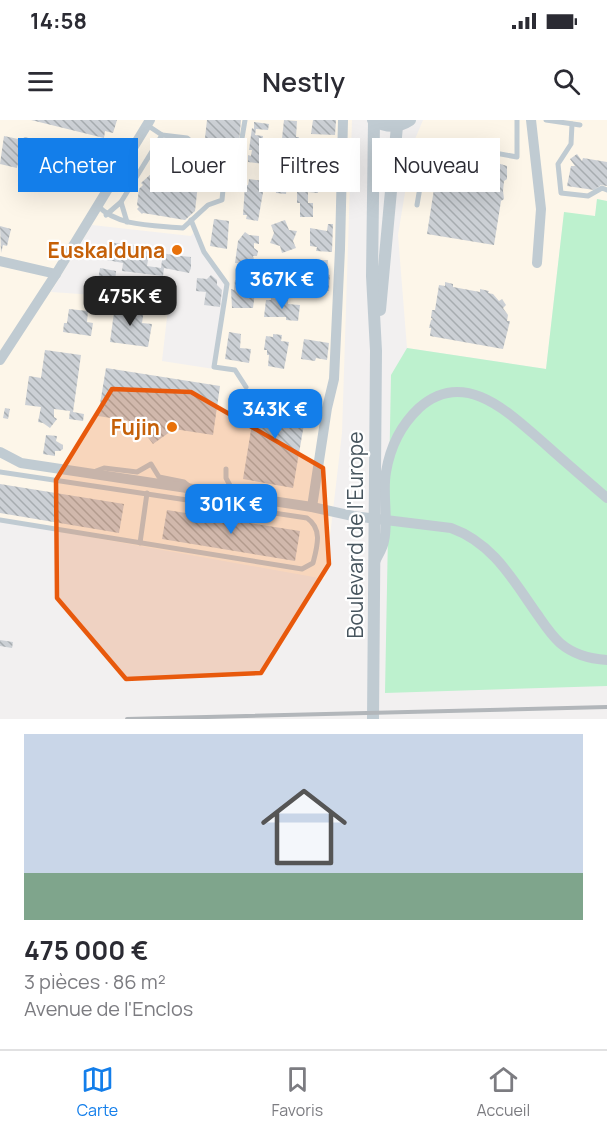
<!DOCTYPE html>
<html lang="fr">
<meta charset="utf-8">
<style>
:root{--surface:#fff;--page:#f2f2f3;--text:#2b2b33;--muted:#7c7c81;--line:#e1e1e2;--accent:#137eea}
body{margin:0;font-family:Manrope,sans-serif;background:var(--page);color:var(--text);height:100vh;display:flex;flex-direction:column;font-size:22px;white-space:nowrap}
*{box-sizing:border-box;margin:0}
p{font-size:20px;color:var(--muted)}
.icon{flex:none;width:33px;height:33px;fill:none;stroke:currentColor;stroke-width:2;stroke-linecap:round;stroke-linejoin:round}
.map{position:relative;height:599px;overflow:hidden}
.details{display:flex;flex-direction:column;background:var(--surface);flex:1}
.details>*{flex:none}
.top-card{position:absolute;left:18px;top:18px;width:572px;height:54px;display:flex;gap:12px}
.price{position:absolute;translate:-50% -51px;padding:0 14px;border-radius:12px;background:var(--accent);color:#fff;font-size:20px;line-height:39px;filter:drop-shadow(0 2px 3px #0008)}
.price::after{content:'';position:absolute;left:50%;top:36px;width:18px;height:14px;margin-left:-9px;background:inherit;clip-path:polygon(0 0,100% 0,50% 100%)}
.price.on{background:#222;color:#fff}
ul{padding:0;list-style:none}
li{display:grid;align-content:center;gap:12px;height:318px;padding:0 24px}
li span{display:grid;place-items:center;height:186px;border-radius:0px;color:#555}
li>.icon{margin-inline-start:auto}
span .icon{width:108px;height:108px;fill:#fffc;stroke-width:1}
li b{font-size:26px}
.tag{padding:0 21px;border-radius:0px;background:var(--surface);box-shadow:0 6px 24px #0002;font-size:21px;line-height:54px}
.tag.on{background:var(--accent);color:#fff}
.status{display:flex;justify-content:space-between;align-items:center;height:42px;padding:0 30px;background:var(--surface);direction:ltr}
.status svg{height:16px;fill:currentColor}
header{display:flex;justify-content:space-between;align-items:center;height:78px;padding:0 24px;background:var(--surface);font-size:27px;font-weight:600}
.dock{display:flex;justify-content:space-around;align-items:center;height:84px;border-top:2px solid var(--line);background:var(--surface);font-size:16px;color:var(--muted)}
.dock a{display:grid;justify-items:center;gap:3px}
.dock .on{color:var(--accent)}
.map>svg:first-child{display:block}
.commercial{fill:#fdf6e9;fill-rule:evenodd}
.grass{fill:#bdf1ce}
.building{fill:url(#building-back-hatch)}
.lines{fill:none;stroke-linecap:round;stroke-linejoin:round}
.service{stroke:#c0cbd2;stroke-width:5}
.minor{stroke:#c0cbd2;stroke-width:10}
.tertiary{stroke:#c0cbd2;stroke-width:12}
.rail{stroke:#b2b6ba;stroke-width:4}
.marked{fill:#e8590c;fill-opacity:0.2;stroke:#e8590c;stroke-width:4.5;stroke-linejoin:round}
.food-dot{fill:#e8710a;stroke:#fff;stroke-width:2}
.labels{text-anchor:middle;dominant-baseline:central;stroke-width:4.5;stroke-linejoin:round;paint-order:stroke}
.food-label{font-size:21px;font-weight:bold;fill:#c56008;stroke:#fff;text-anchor:end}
.street-label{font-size:21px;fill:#47555e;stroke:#fff}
</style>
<div class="status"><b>14:58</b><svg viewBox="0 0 49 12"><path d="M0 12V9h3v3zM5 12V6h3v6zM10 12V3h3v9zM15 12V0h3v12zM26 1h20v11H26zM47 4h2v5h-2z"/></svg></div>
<header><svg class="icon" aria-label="menu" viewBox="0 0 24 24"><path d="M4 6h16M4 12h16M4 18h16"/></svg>Nestly<svg class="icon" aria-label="search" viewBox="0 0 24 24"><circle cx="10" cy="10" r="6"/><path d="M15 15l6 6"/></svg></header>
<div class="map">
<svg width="607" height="599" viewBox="0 0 607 599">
<defs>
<pattern id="building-back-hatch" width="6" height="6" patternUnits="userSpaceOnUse" patternTransform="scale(1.5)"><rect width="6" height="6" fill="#ccd0d5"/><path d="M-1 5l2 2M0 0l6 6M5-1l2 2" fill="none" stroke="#a7acb0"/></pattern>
</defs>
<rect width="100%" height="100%" fill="#f2f0f0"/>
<!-- commercial -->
<g class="commercial">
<path d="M0,0H352L342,313L325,459L0,401ZM92,105L191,116L195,111L207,137L227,164L214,249L162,241L169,180L51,172Z"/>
<polygon points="423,0 607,0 607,81 597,79 595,96 564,93 546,249 407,228 398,115 413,24"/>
</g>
<!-- grass -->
<polygon class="grass" points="597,79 607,81 607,566 385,573 391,255 407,228 546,249 564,92 595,96"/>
<!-- building -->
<g class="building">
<polygon points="31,0 117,0 113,13 105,11 104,18"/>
<polygon points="207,0 241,0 239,22 205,18"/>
<polygon points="284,0 297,1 296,17 299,17 298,30 281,28"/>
<polygon points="313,0 336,0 335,15 311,14"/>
<polygon points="254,2 269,4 268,10 256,9 255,15 263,16 262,24 266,24 264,44 248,42 248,35 251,36 252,30 249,30 252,8 254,9"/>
<polygon points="4,16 23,20 24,17 62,25 60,34 22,26 17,48 0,44"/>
<polygon points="169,24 170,26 173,25 192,27 201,37 195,91 185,100 143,93 142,94 137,89 139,87 137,85 139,69 143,65 141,63 152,53 153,55 158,51 160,32 164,30 162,27"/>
<polygon points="312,26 335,27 333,46 330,46 330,56 314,56"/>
<polygon points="72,33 86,37 84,44 86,45 81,63 50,54 51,50 54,51 55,45 62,47 64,40 70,41"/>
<polygon points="577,34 582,41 583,38 607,42 607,66 601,65 594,70 567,66 571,46 575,46 570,39"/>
<polygon points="441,35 459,36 462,39 470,38 472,40 492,44 494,42 507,46 507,59 504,61 503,71 504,79 501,81 494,125 427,114 434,69 433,67 436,60 438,50 436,47"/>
<polygon points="279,41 290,42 286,74 276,73 277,60 274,57 278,51"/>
<polygon points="249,59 265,61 258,101 246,99 247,95 243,95 245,65 248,65"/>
<polygon points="297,66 318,66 318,73 308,72 308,83 313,83 313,97 300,97 300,83 297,83"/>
<polygon points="214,99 229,101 227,129 210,126"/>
<polygon points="285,100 289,110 297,111 293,121 296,128 282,133 280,126 270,123 274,113 271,105"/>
<polygon points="328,104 333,104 332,132 316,131 317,127 310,126 310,108 327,111"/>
<polygon points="0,106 11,109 7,126 3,125 1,133"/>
<polygon points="245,112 249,115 259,116 259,124 254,123 254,128 258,131 257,136 253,136 254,140 250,142 250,145 235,143 238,121"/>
<polygon points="109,122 150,128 147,146 161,148 163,133 172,135 174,127 181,128 181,136 191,137 191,148 189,153 164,148 163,156 122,151 123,143 107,140"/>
<polygon points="314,140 328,140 327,154 330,155 329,171 313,170"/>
<polygon points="274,144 286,144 286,150 300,151 299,165 273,164"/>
<polygon points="100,148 116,151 115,163 119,163 117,177 96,174"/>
<polygon points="211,155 217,160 217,165 222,170 220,187 204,185 206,172 196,171 197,158 207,159"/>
<polygon points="235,160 250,164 250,171 255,172 253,188 232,188 231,169 234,170"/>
<polygon points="445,162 453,164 453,167 480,172 480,169 489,171 488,173 493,174 499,181 502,179 506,185 503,188 508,195 507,201 510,201 503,229 430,216 431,208 429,208 431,200 433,199 431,198 432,190 435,190 439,165 445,166"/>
<polygon points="271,178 288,180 288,184 300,185 298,201 286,200 286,197 264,197 266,180 271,180"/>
<polygon points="115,185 129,187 129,185 133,185 133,188 144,189 142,203 152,204 148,227 110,222"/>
<polygon points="69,189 88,191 87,202 93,203 91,216 63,212 64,203 67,203"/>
<polygon points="229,212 241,214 240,228 251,229 249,243 225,239"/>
<polygon points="273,214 282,215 281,221 289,222 284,249 268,246 269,235 267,235 267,230 264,230 266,216 273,217"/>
<polygon points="304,219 329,223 327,240 316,238 315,241 301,239"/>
<polygon points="45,230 81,235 73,292 84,294 83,301 69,299 70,291 54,289 54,297 57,299 50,308 43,303 38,302 41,287 25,285 29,256 41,258"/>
<polygon points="106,248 220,266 213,315 174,309 153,324 136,302 98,296"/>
<polygon points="257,273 308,281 293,368 243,359"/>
<polygon points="5,288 10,289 8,299 3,298"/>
<polygon points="46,315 57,316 56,321 63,325 63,329 60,331 55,331 55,336 43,334"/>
<polygon points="0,364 124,384 119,413 0,393"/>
<polygon points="167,390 300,411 295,441 162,419"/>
<polygon points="0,520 13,522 12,528 0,526"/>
</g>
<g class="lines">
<!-- service -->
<g class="service">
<polyline points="546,0 580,5"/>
<polyline points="572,4 571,24 558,44 561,73 588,76 602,68 607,70"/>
<polyline points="226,38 241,24 245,0"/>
<polyline points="121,82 162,15"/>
<polyline points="417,85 426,32 434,25 441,23 517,37 517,0"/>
<path d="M98,86C118,107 155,105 183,108L208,85L222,80L226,38L200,29L187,18L162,15L147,5"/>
<polyline points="106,95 121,82 127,102"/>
<polyline points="191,100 204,132 227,164 214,247 235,250 246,267"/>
<polyline points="226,349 226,358 234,373"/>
<polyline points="96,351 104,348 137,352 151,344 159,357 184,362 190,367"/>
<path d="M0,352L307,398C323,409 317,427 313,443L302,449L0,400"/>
<polyline points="140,423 147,373"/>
</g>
<!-- minor -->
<g class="minor">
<polyline points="531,0 541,89 537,143"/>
<polyline points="0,141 56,154"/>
<polyline points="0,240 56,154 150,0"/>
<path d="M0,332L21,343L312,387L353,396L451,408C493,423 513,460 537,494C544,504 551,515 560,523C574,535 590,539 607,540"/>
<polyline points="312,387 327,288 334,259 340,129 343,0"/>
<path d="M375,442C378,435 383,428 384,421C389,400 382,374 386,352C390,328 401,305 419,288C465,247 510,294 545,324C565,342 586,360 607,378"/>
</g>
<!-- tertiary -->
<g class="tertiary">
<path d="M373,0C385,7 398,8 410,0"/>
<polyline points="380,190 397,6"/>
<polyline points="373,599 376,231 372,156 374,1"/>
</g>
<!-- rail -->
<polyline class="rail" points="127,599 607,587"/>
</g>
<!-- marked area -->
<path class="marked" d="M112,269L191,272L323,348L329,444L261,553L126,559L57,478L56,360Z"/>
<!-- markers -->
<g class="food-dot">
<circle cx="177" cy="130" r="6"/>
<circle cx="172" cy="307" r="6"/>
</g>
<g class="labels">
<!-- food labels -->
<g class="food-label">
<text x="165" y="130">Euskalduna</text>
<text x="160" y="307">Fujin</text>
</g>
<!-- street labels -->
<g class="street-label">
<text transform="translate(355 415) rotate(-90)">Boulevard de l'Europe</text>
</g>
</g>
</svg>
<b class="price" style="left:282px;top:190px">367K €</b>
<b class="price on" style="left:130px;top:207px">475K €</b>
<b class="price" style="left:275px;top:320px">343K €</b>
<b class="price" style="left:231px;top:415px">301K €</b>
<div class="top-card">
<a class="tag on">Acheter</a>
<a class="tag">Louer</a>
<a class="tag">Filtres</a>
<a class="tag">Nouveau</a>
</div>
</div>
<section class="details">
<ul>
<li><span style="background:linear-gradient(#c9d6e8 75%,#7fa58c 0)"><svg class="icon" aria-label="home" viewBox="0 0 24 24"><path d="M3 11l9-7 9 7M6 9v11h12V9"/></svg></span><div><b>475 000 €</b><p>3 pièces · 86 m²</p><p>Avenue de l'Enclos</p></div></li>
</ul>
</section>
<nav class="dock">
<a class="on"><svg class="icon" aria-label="map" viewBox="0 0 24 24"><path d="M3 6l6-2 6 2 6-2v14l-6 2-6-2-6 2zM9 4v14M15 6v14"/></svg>Carte</a>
<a><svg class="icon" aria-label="saved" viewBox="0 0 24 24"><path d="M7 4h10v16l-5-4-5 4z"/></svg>Favoris</a>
<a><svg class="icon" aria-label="home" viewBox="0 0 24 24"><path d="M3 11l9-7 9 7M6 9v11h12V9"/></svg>Accueil</a>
</nav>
